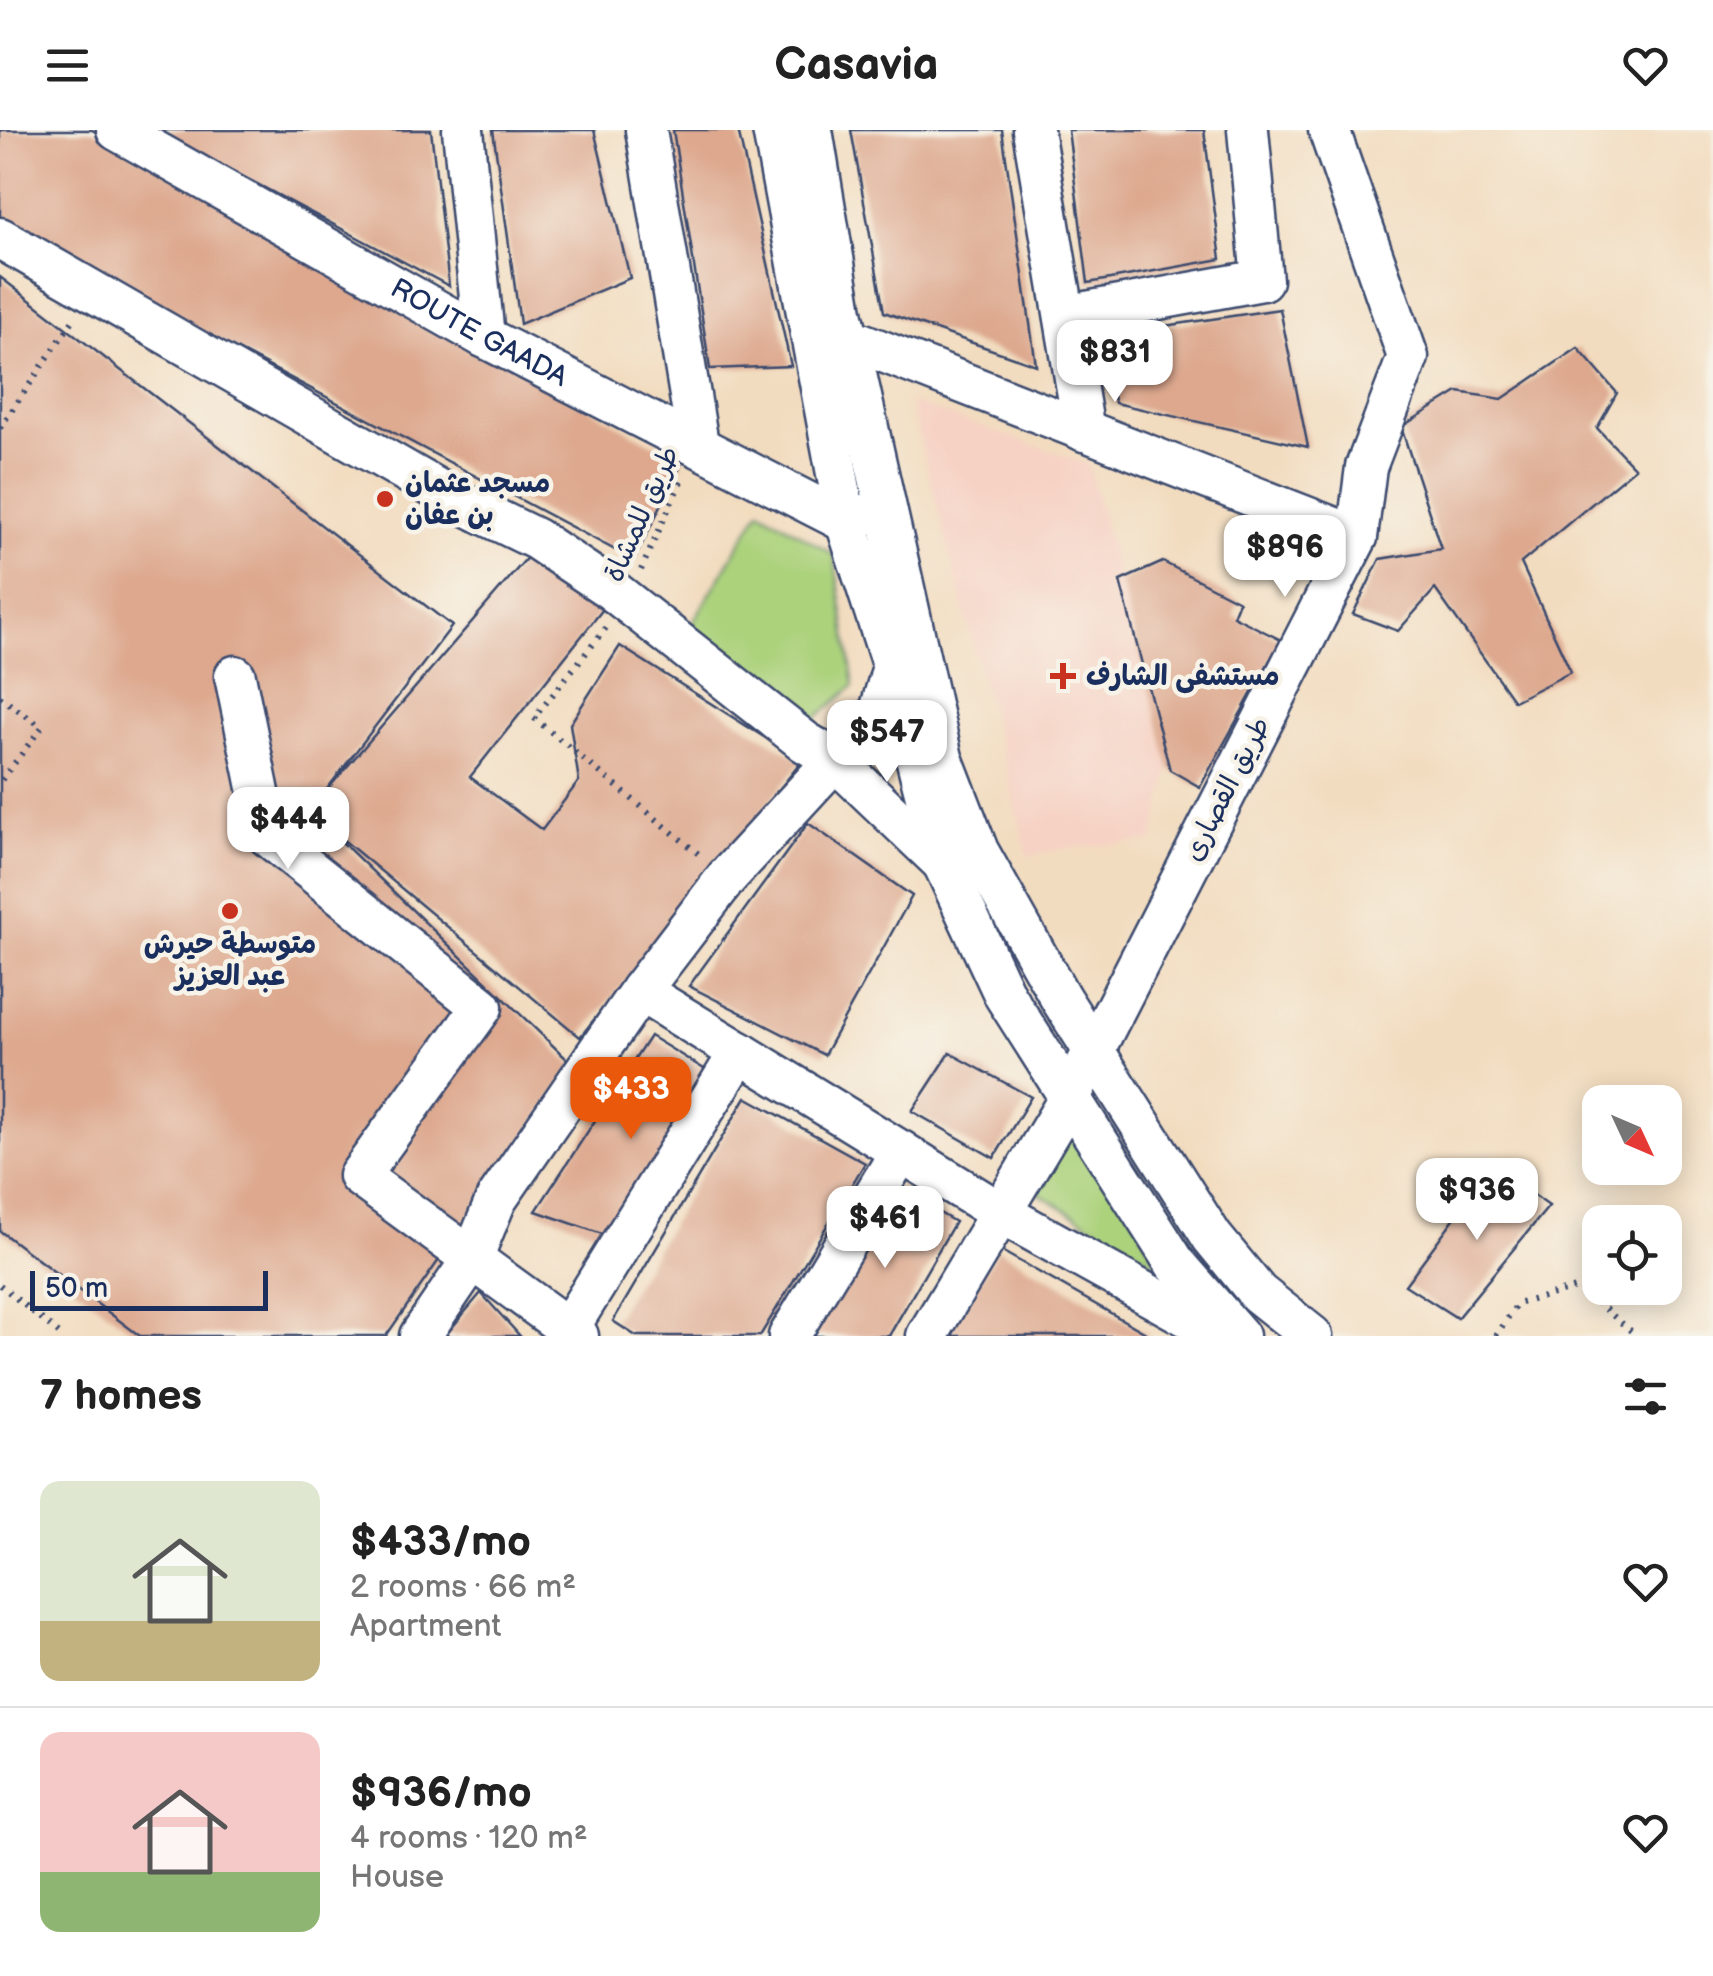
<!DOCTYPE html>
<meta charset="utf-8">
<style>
:root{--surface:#fff;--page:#f2f2f2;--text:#222;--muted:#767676;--line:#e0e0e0;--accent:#ea580c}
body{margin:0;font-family:"Balsamiq Sans","Playpen Sans Arabic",sans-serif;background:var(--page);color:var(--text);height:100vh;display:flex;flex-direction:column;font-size:38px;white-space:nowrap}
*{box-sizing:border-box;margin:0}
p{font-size:32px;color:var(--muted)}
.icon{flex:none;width:55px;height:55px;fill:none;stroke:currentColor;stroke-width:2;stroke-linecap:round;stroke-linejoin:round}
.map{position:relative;height:1206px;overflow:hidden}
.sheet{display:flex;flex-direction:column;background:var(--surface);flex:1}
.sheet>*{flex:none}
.needle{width:65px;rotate:134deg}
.fabs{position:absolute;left:1582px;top:955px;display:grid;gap:20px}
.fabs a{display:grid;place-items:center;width:100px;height:100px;border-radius:20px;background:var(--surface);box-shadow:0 5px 25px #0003;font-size:50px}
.scale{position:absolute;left:30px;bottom:25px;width:238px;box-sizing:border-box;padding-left:10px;border:5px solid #1b2f5e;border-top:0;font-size:28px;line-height:35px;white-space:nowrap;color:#1b2f5e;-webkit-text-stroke:8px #f7f3e8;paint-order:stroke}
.price{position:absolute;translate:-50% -85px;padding:0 22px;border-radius:20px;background:#fff;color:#222;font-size:32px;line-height:65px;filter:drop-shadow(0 2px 5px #0008)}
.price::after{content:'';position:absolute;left:50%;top:60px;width:30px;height:22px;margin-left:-15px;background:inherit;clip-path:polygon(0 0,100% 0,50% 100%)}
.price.selected{background:var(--accent);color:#fff}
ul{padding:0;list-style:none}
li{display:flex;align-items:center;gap:30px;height:250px;padding:0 40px}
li+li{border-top:2px solid var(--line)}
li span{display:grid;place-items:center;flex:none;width:280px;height:200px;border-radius:20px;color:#555}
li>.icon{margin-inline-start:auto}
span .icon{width:120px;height:120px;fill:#fffc;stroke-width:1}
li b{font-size:42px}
h2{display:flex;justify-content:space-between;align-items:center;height:120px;padding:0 40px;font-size:42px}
header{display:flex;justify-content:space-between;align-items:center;height:130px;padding:0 40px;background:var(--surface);font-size:45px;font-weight:700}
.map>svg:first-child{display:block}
.built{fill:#f6d2c4}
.green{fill:#acd27c;stroke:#64806d;stroke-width:2.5}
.building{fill:#dda88e}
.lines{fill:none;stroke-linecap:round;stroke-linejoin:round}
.minor-casing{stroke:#3b496d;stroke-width:45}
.path{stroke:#3b496d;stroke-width:6;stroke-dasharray:2.5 8;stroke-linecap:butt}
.minor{stroke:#fff;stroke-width:40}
.poi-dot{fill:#c8321e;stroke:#f7f3e8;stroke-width:4}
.labels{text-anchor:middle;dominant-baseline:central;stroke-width:9;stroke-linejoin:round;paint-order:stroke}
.street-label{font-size:28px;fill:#1b2f5e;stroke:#f7f3e8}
.poi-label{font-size:28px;font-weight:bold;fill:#1b2f5e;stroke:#f7f3e8;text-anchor:start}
</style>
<header><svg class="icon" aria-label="menu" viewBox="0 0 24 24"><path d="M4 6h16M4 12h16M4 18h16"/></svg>Casavia<svg class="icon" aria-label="heart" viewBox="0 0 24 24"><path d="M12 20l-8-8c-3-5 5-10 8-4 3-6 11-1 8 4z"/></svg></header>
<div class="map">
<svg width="1713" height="1206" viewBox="0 0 1713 1206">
<rect width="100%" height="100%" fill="#f7f3e8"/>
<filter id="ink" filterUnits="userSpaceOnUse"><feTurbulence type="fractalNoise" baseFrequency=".01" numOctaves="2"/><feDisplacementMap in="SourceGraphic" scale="20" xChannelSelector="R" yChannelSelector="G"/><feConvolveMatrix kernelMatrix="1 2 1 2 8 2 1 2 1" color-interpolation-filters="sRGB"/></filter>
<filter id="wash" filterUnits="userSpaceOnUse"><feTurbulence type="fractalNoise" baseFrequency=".0048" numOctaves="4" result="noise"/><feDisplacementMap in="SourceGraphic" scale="40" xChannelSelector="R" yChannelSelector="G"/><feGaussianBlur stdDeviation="2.25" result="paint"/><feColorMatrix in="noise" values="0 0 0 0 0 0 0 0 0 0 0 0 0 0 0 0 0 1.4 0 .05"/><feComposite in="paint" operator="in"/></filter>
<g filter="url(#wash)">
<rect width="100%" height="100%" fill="#f2dcbf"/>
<!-- built -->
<polygon class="built" points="910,272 1088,334 1170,640 1153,711 1066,718 1028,726"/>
<!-- green -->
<g class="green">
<polygon points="760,380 834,425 854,556 816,588 689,499"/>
<polygon points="1081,985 1159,1135 1033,1060"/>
</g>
<g id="blocks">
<!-- building -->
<g class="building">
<polygon points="0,0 92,0 683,331 634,430 0,94"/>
<polygon points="156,0 431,0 449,156"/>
<polygon points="493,0 594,0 630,148 520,194"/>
<polygon points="673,0 738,0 791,236 710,239"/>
<polygon points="851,0 1002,0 1036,235 884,182"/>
<polygon points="1068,0 1204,0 1221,129 1088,153"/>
<polygon points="0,147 452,496 321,667 531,423 607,474 470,647 542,700 579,651 570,594 620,516 802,631 580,907 317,688 574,936 386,1206 140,1206 0,1101"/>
<polygon points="1280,179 1308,317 1115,273 1096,206"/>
<polygon points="1578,218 1617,263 1597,298 1635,338 1521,433 1571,542 1514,571 1435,459 1398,501 1353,484 1380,429 1441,419 1401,297 1458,262 1502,269"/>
<polygon points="1163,432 1239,471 1233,486 1281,510 1200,657 1170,640 1120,451"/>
<polygon points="808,693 912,766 824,925 689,856"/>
<polygon points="650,906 722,950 622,1111 536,1081"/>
<polygon points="950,923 1031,967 994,1028 912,981"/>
<polygon points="746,967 865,1033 760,1206 636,1206 613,1191"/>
<polygon points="1493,1036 1549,1076 1457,1188 1405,1155"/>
<polygon points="898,1059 955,1092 889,1206 806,1206"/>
<polygon points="998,1119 1151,1206 947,1206"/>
<polygon points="481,1163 520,1206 445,1206"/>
</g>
</g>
</g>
<g filter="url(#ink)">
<use href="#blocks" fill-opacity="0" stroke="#3b496d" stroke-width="2.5"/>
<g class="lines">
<defs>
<g id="minor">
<path id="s1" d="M117,0L484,207L846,392L863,385"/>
<polyline points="463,0 484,207"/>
<polyline points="646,0 698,314"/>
<polyline points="773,0 846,392 893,537 943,733 1005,866 1175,1133 1239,1206"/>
<polyline points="812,0 842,182 942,628 978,721 1061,869 1212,1107 1258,1163 1312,1206"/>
<polyline points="1033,0 1084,301"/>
<polyline points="0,108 456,370 536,409 612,460 805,612 834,629 943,733"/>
<polyline points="1065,186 1262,150 1248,0"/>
<polyline points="848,208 1357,407"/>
<polyline points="893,537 880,581 727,747 640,861 1001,1083 1223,1206"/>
<polyline points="235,546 268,706 482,877 359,1046 578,1206"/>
<polyline points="568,1199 740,922"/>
<polyline points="420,1206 471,1131 496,1070 640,861"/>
<polyline points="789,1206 901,1021"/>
<polyline points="927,1206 1070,967 1357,407 1366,337 1408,227 1329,0"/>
</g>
</defs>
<!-- minor casing -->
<use href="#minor" class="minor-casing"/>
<!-- path -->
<g class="path">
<polyline points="0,298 74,189"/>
<polyline points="641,440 683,347"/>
<polyline points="606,498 534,588 701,726"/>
<polyline points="0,567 42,597 0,652"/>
<polyline points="0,1155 62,1206"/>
<polyline points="1496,1206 1517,1174 1579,1157 1637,1206"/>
</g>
<!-- minor -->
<use href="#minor" class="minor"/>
</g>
</g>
<!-- markers -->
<g class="poi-dot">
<circle cx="385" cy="369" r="10"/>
<path d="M1058 531h10v10h10v10h-10v10h-10v-10h-10v-10h10z"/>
<circle cx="230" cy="781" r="10"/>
</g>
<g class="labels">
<!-- street labels -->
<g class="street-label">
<text stroke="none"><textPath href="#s1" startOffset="415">ROUTE GAADA</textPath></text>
<text transform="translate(642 384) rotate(-66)">طريق للمشاة</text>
<text transform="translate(1227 659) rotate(-63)">طريق القصارى</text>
</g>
<!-- poi labels -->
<g class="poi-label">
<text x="405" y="353">مسجد عثمان<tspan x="405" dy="32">بن عفان</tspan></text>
<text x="1086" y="546">مستشفى الشارف</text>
<text x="230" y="814" text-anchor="middle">متوسطة حيرش<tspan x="230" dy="32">عبد العزيز</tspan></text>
</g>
</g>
</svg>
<div class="fabs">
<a><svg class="needle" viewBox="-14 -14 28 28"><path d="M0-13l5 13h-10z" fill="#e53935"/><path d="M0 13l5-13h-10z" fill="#767676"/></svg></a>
<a><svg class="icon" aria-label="locate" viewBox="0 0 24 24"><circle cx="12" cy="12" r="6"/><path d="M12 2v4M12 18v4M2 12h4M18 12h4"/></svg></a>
</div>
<div class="scale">50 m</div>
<b class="price" style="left:1115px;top:275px">$831</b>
<b class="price" style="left:1285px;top:470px">$896</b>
<b class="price" style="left:887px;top:655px">$547</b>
<b class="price" style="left:288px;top:742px">$444</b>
<b class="price selected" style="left:631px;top:1012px">$433</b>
<b class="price" style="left:1477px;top:1113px">$936</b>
<b class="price" style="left:885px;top:1141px">$461</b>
</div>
<section class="sheet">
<h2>7 homes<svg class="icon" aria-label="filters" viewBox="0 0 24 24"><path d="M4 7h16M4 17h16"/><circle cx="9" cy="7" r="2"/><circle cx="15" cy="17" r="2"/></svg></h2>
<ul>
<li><span style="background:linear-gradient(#dfe7d0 70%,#c2b280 0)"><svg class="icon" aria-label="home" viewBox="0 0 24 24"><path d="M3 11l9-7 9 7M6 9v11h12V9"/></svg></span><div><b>$433/mo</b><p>2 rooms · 66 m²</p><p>Apartment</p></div><svg class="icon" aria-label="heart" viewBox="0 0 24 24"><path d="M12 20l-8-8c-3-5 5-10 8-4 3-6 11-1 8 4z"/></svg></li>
<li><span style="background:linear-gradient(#f6c9c9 70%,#8fb573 0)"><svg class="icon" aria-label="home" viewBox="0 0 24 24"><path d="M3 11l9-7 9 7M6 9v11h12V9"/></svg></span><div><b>$936/mo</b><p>4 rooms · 120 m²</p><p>House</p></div><svg class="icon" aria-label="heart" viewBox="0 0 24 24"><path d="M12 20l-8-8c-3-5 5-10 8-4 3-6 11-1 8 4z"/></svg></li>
</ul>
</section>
